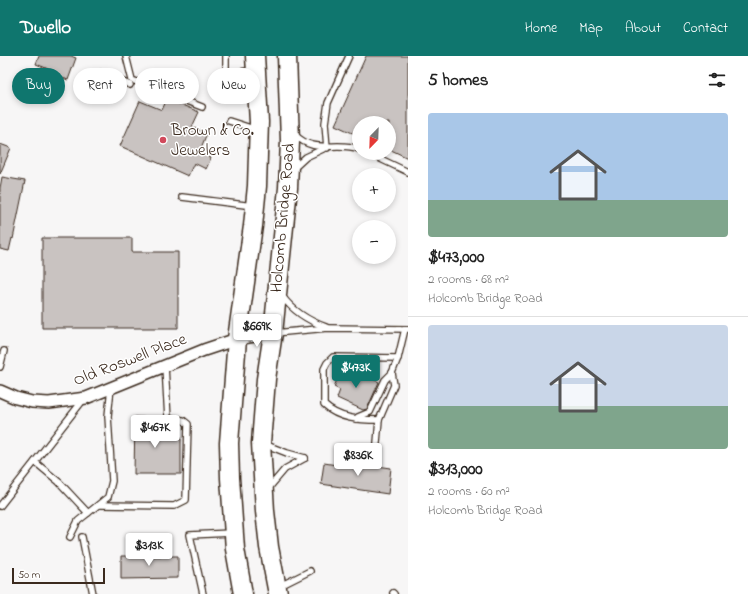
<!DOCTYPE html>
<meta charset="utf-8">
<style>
:root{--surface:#fff;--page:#f6f6f6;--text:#222;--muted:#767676;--line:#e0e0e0;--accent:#0f766e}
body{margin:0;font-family:"Indie Flower",sans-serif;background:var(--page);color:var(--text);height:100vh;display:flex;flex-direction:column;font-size:15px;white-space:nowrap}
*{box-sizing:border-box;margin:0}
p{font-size:13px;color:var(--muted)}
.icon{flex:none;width:22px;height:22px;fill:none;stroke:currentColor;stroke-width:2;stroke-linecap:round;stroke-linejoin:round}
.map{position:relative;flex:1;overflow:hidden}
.details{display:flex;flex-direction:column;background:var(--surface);width:340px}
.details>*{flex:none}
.banner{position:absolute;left:12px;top:12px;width:336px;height:36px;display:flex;gap:8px}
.needle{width:26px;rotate:203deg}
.tools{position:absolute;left:352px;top:60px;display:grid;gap:8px}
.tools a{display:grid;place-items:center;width:44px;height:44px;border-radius:50%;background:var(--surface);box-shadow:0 2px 6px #0003;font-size:20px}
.scale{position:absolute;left:12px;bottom:10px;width:93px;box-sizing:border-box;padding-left:4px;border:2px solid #3b2a1e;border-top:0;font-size:11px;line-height:14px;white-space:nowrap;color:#3b2a1e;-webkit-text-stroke:3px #fff;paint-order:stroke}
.price{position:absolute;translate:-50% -34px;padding:0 9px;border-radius:4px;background:#fff;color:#222;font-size:13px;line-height:26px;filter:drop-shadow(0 1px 2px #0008)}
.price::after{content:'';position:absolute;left:50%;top:24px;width:12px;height:9px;margin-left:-6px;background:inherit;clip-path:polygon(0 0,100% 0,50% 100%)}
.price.selected{background:var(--accent);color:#fff}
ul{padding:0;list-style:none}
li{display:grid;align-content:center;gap:8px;height:212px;padding:0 20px}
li+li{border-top:1px solid var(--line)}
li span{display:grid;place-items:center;height:124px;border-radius:4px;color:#555}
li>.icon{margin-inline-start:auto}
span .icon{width:72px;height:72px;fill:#fffc;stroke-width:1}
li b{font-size:17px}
h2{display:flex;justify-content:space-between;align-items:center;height:48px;padding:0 20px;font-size:17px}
.pill{padding:0 14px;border-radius:18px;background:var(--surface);box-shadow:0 2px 6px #0003;font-size:14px;line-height:36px}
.pill.selected{background:var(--accent);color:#fff}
header{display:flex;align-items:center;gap:24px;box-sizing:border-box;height:56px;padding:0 20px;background:var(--accent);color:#fff}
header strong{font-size:19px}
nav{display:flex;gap:22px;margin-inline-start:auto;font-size:14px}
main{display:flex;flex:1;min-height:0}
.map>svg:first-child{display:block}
.building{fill:#c9c3c1;stroke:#3b2a1e}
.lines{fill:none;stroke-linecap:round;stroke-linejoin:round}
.lane-casing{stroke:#3b2a1e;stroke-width:8}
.street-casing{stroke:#3b2a1e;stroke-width:14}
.primary-casing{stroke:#3b2a1e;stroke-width:21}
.lane{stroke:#fff;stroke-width:5.5}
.street{stroke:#fff;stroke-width:11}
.primary{stroke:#fff;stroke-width:18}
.poi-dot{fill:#d1495b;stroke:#fff;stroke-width:1.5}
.labels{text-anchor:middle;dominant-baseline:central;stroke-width:3;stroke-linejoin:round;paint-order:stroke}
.poi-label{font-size:17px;fill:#3b2a1e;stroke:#fff;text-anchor:start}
.street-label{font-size:17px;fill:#3b2a1e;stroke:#fff}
</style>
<header>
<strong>Dwello</strong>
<nav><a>Home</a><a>Map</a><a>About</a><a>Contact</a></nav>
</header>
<main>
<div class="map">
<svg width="408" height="538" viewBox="0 0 408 538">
<rect width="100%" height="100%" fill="#f7f6f6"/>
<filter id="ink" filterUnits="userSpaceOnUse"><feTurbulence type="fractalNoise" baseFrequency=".025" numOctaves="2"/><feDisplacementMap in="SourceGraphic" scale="8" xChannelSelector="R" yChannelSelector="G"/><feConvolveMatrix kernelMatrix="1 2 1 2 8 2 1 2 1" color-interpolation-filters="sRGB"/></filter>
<g filter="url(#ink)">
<!-- building -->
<g class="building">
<polygon points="39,0 71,0 76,2 68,24 55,19 56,16 36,8"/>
<polygon points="366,0 408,0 408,102 389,93 389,67 359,67 359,80 335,69"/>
<polygon points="167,43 199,56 192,71 207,77 199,97 211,102 206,113 194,107 188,120 120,90 140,45 162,54"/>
<polygon points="0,88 11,92 0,118"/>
<polygon points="2,121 25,125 13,183 12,182 9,195 0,193 0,132"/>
<polygon points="42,182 132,182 132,196 178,196 178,272 42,272"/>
<polygon points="350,312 379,326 367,353 363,354 337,342 340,334 334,331 341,314 348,317"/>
<polygon points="135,361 161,362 161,381 181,381 181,418 134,418"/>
<polygon points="324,407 357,412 358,407 391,412 388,438 321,428"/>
<polygon points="121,500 178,500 178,522 121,523"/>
</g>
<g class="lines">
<defs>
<g id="lane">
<polyline points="126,0 132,24 202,51"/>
<polyline points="226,0 226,18 254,14"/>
<polyline points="101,17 130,29"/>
<polyline points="229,65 257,74"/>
<path d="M294,78C316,100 335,84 359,93"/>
<polyline points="327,92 325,67 328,47 349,0"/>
<polyline points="368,97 408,116"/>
<polyline points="294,112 306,101 323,93"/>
<polyline points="182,141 253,150"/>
<path d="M282,240C293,255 309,265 326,271"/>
<polyline points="275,277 328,272 408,273"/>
<polyline points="0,311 4,295"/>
<polyline points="356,363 358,361 370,356 385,324 392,317 398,302 405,273"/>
<path d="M379,364C359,364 339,363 324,349V313L327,307L333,301L398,302"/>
<polyline points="264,388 287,397 305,402"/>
<polyline points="376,398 379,364 394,329 392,317"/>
<polyline points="35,406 59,426 88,457"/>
<polyline points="268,433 285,413 305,402"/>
<polyline points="99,449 174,450 186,444 188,368 183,364 168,363 165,310"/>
<polyline points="0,450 84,343"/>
<polyline points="70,481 78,465 108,441 112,425 108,360 111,332"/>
<polyline points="82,481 93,538"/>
<polyline points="278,531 310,515"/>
<polyline points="393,537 394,538"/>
<polyline points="203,538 190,479 231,477"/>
</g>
<polyline id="street" points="0,335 16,342 32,346 49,347 86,342 204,294 237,283 273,277"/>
<g id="primary">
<polyline points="243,538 235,493 230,422 229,387 237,283 253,170 257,130 259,66 255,0"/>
<polyline points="278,538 269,491 265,455 261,387 266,323 273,277 288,132 290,85 287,0"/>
</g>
</defs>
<!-- lane casing -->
<use href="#lane" class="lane-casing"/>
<!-- street casing -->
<use href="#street" class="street-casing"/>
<!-- primary casing -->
<use href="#primary" class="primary-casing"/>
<!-- lane -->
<use href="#lane" class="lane"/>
<!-- street -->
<use href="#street" class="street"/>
<!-- primary -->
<use href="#primary" class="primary"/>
</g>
</g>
<!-- markers -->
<circle class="poi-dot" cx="163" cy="84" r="4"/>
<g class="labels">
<!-- poi labels -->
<g class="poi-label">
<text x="171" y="74">Brown &amp; Co.<tspan x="171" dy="20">Jewelers</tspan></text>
</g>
<!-- street labels -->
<g class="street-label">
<text transform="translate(283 162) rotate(-85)">Holcomb Bridge Road</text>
<text transform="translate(130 304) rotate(-21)">Old Roswell Place</text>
</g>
</g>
</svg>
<div class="tools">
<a><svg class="needle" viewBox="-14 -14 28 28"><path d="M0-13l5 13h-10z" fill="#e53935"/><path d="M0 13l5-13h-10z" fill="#767676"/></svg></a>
<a>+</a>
<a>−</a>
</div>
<div class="scale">50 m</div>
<b class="price" style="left:257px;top:292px">$669K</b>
<b class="price selected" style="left:356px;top:333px">$473K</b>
<b class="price" style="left:155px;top:393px">$467K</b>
<b class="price" style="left:358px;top:421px">$836K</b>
<b class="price" style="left:149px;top:511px">$313K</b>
<div class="banner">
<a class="pill selected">Buy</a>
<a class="pill">Rent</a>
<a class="pill">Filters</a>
<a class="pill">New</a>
</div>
</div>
<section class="details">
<h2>5 homes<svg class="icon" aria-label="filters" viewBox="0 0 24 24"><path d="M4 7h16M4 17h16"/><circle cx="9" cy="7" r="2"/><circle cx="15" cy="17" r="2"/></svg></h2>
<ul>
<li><span style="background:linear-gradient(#a9c7e8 70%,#7fa58c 0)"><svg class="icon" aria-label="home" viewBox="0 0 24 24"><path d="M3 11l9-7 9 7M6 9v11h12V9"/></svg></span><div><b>$473,000</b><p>2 rooms · 68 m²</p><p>Holcomb Bridge Road</p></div></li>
<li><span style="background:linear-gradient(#c9d6e8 65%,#7fa58c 0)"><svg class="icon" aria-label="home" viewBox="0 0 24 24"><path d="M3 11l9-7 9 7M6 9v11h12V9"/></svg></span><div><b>$313,000</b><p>2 rooms · 60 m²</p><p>Holcomb Bridge Road</p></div></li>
</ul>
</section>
</main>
